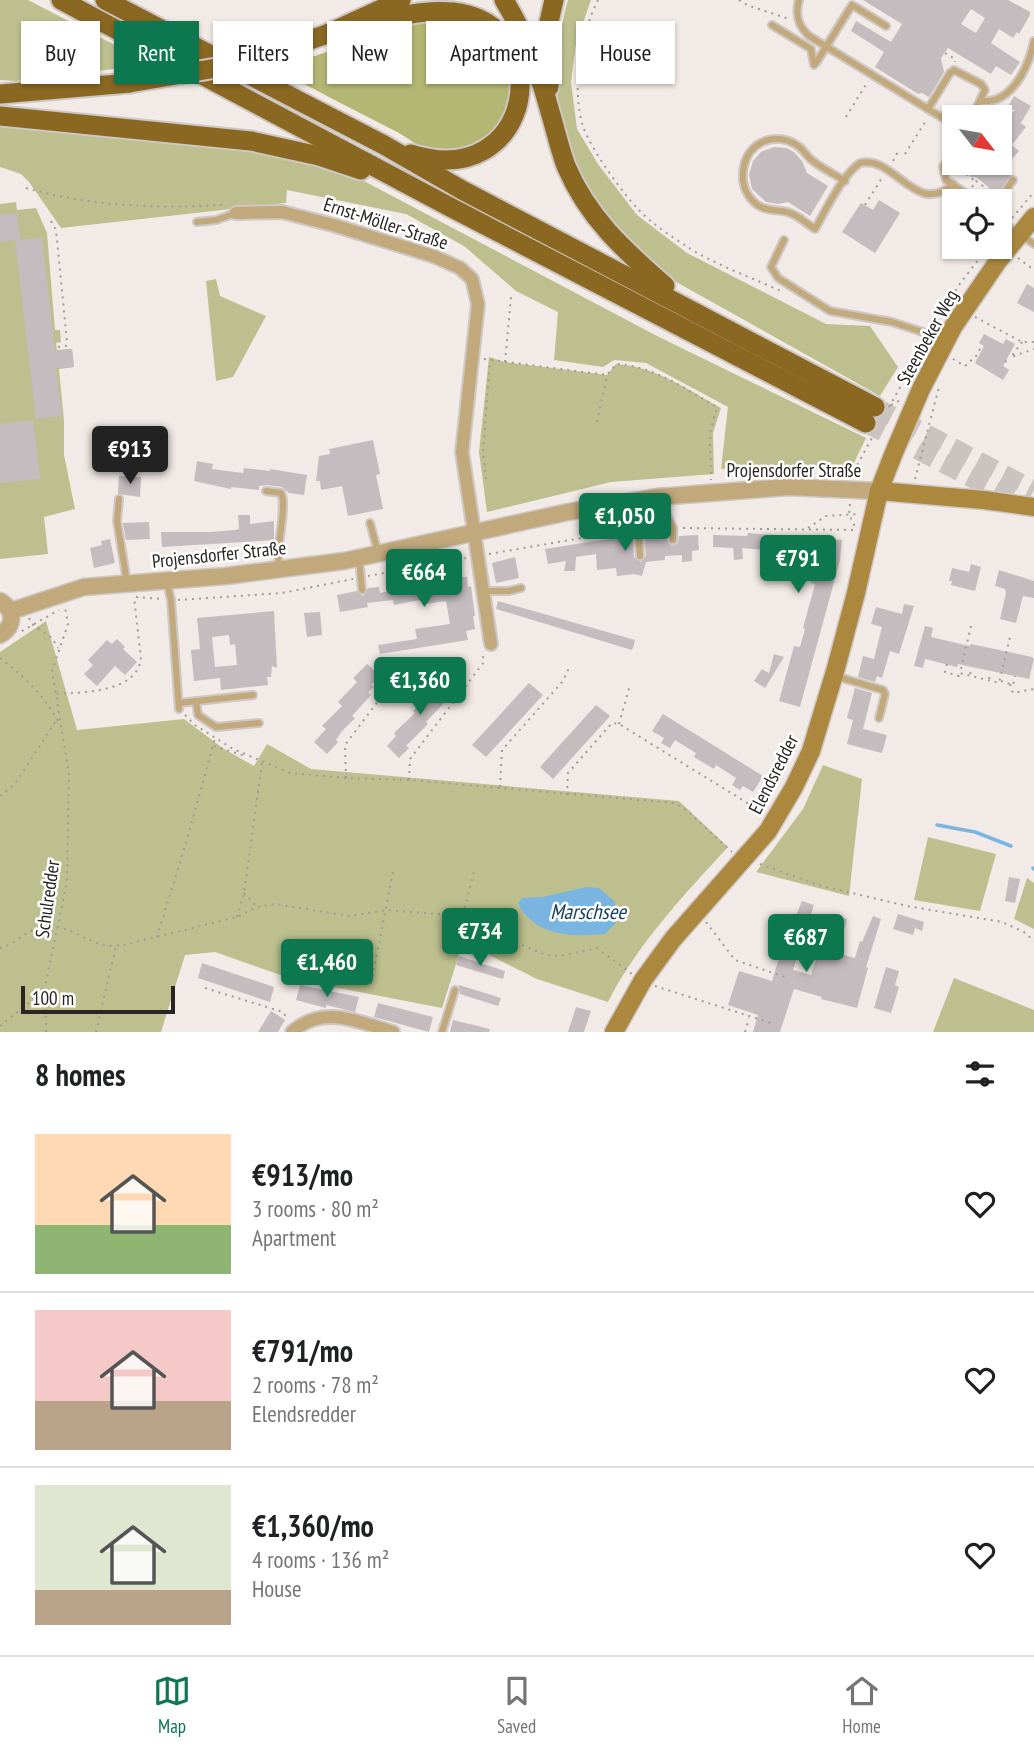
<!DOCTYPE html>
<meta charset="utf-8">
<style>
:root{--surface:#fff;--page:#f2f2f2;--text:#202124;--muted:#757577;--line:#e0e0e0;--accent:#0d7750}
body{margin:0;font-family:"PT Sans Narrow",sans-serif;background:var(--page);color:var(--text);height:100vh;display:flex;flex-direction:column;font-size:26px;white-space:nowrap}
*{box-sizing:border-box;margin:0}
p{font-size:23px;color:var(--muted)}
.icon{flex:none;width:38px;height:38px;fill:none;stroke:currentColor;stroke-width:2;stroke-linecap:round;stroke-linejoin:round}
.map{position:relative;height:1032px;overflow:hidden}
.details{display:flex;flex-direction:column;background:var(--surface);flex:1}
.details>*{flex:none}
.hud{position:absolute;left:21px;top:21px;width:992px;height:63px;display:flex;gap:14px}
.needle{width:46px;rotate:121deg}
.controls{position:absolute;left:942px;top:105px;display:grid;gap:14px}
.controls a{display:grid;place-items:center;width:70px;height:70px;border-radius:0px;background:var(--surface);box-shadow:0 2px 5px #0004;font-size:35px}
.scale{position:absolute;left:21px;bottom:18px;width:154px;box-sizing:border-box;padding-left:7px;border:4px solid #282523;border-top:0;font-size:19px;line-height:24px;white-space:nowrap;color:#282523;-webkit-text-stroke:5px #fff;paint-order:stroke}
.price{position:absolute;translate:-50% -60px;padding:0 16px;border-radius:7px;background:var(--accent);color:#fff;font-size:23px;line-height:46px;filter:drop-shadow(0 2px 4px #0008)}
.price::after{content:'';position:absolute;left:50%;top:42px;width:21px;height:16px;margin-left:-10px;background:inherit;clip-path:polygon(0 0,100% 0,50% 100%)}
.price.selected{background:#222;color:#fff}
ul{padding:0;list-style:none}
li{display:flex;align-items:center;gap:21px;height:175px;padding:0 35px}
li+li{border-top:2px solid var(--line)}
li span{display:grid;place-items:center;flex:none;width:196px;height:140px;border-radius:0px;color:#555}
li>.icon{margin-inline-start:auto}
span .icon{width:84px;height:84px;fill:#fffc;stroke-width:1}
li b{font-size:30px}
h2{display:flex;justify-content:space-between;align-items:center;height:84px;padding:0 35px;font-size:30px}
.pill{padding:0 24px;border-radius:0px;background:var(--surface);box-shadow:0 2px 5px #0004;font-size:24px;line-height:63px}
.pill.selected{background:var(--accent);color:#fff}
.tab-bar{display:flex;justify-content:space-around;align-items:center;height:98px;border-top:2px solid var(--line);background:var(--surface);font-size:19px;color:var(--muted)}
.tab-bar a{display:grid;justify-items:center;gap:4px}
.tab-bar .selected{color:var(--accent)}
.map>svg:first-child{display:block}
.green{fill:#bdc08e}
.forest{fill:#b4b773}
.water{fill:#7ab5e2}
.lines{fill:none;stroke-linecap:round;stroke-linejoin:round}
.stream{stroke:#7ab5e2;stroke-width:3.5}
.building{fill:#c5bcbf;fill-rule:evenodd}
.trunk-tunnel{stroke:#cac3bf;stroke-width:19;stroke-dasharray:19 10;stroke-linecap:butt}
.service-casing{stroke:#cec7c3;stroke-width:10}
.minor-casing{stroke:#cec7c3;stroke-width:16}
.tertiary-casing{stroke:#cec7c3;stroke-width:19}
.secondary-casing{stroke:#cec7c3;stroke-width:21}
.trunk-casing{stroke:#cec7c3;stroke-width:23}
.path{stroke:#a19b98;stroke-width:2;stroke-dasharray:2 5;stroke-linecap:butt}
.service{stroke:#c2a97c;stroke-width:6}
.minor{stroke:#c2a97c;stroke-width:12}
.tertiary{stroke:#c2a97c;stroke-width:16}
.secondary{stroke:#ac883f;stroke-width:18}
.trunk{stroke:#8a6822;stroke-width:19}
.trunk-bridge-casing{stroke:#cec7c3;stroke-width:23;stroke-linecap:butt}
.trunk-bridge{stroke:#8a6822;stroke-width:19}
.labels{text-anchor:middle;dominant-baseline:central;stroke-width:5;stroke-linejoin:round;paint-order:stroke}
.street-label{font-size:19px;fill:#282523;stroke:#fff}
.water-label{font-size:21px;font-style:italic;fill:#14415f;stroke:#fff}
</style>
<div class="map">
<svg width="1034" height="1032" viewBox="0 0 1034 1032">
<rect width="100%" height="100%" fill="#f2eae6"/>
<!-- green -->
<g class="green">
<polygon points="0,0 28,0 117,46 114,69 16,81 0,80"/>
<path d="M568,0H591L576,43L571,82L577,129L598,164L637,215L687,253L826,324L870,326L898,367L880,396L678,283C660,270 642,258 627,243C593,207 560,139 557,90C555,63 560,26 568,0Z"/>
<polygon points="0,126 250,149 292,157 362,180 657,336 866,438 851,469 721,469 728,407 646,363 614,360 603,367 554,360 558,312 516,291 464,246 406,214 287,190 286,203 61,228 29,182 21,174 0,167"/>
<polygon points="16,202 17,210 36,208 47,233 55,330 60,330 61,342 56,343 57,350 72,349 74,367 59,369 64,421 64,455 75,509 44,517 48,554 0,559 0,204"/>
<polygon points="216,279 220,296 266,316 233,377 216,381 206,281"/>
<path d="M489,357L505,362L607,375L616,364C655,366 688,390 721,408L713,433L714,474L611,482L487,512L479,452Z"/>
<path d="M46,621L77,730L184,719L224,749L254,766L267,744L311,769L679,801L728,847C684,895 638,943 608,1002L537,979L463,942L442,1008L292,979L215,952L185,955L161,1032H0V652Z"/>
<polygon points="823,765 862,779 849,896 756,872 803,809"/>
<polygon points="928,837 996,854 980,911 914,900"/>
<polygon points="1027,878 1034,883 1034,929 1014,919"/>
<polygon points="954,978 1034,1010 1034,1032 933,1032"/>
</g>
<!-- forest -->
<path class="forest" d="M437,21C453,23 469,24 483,32C495,39 504,53 507,66C521,114 487,155 437,152C425,151 409,139 399,133C358,112 317,91 276,69L410,24Z"/>
<!-- water -->
<path class="water" d="M586,887L599,888L615,902L616,923L605,934C574,937 534,937 518,903L522,898L543,897Z"/>
<g class="lines">
<!-- stream -->
<g class="stream">
<polyline points="937,825 975,832 1011,846"/>
<polyline points="1033,868 1034,869"/>
</g>
</g>
<!-- building -->
<g class="building">
<path d="M863,0H1008L1030,12V15L1019,34L1017,32L1013,38L999,29L991,43L1020,62L1011,75L996,66L991,74L948,48L941,58L944,72L929,97L922,93L918,94L875,67L884,52L851,31L856,21L891,42L902,24ZM971,9L985,18L976,33L961,24Z"/>
<polygon points="1014,96 1031,106 1021,123 1026,127 1012,145 1019,151 1004,168 1012,175 997,194 976,177 971,177 960,168 964,163 999,163 999,144 1011,129 1004,123 1015,110 1008,107"/>
<polygon points="774,147 786,148 794,152 802,161 807,173 828,186 810,216 788,202 778,204 766,202 752,189 749,175 753,161 761,152"/>
<polygon points="879,200 900,213 875,253 842,232 861,203 873,210"/>
<polygon points="17,213 20,240 17,240 42,238 55,351 72,349 74,367 56,368 62,416 36,419 15,240 0,242 0,215"/>
<polygon points="1027,284 1034,288 1034,312 1017,303"/>
<polygon points="984,334 1003,344 1006,339 1015,344 1003,366 1009,370 1003,380 975,363 984,346 979,343"/>
<polygon points="33,420 40,479 0,483 0,424"/>
<polygon points="373,440 380,474 376,475 383,509 348,516 342,486 321,490 320,481 316,481 319,456 330,454 329,449"/>
<polygon points="197,461 213,464 212,469 243,473 244,468 270,471 270,469 307,475 304,495 289,493 282,487 267,485 259,486 259,490 231,487 231,489 194,481"/>
<polygon points="119,476 141,477 140,497 118,494"/>
<polygon points="238,515 250,515 250,524 274,521 274,540 162,547 161,532 211,532 235,530 239,529"/>
<polygon points="149,522 150,539 126,540 123,523"/>
<polygon points="667,532 668,542 672,546 678,543 679,536 698,535 699,550 692,551 692,561 682,562 682,555 665,556 665,560 646,562 642,576 634,574 617,576 616,568 597,570 596,554 576,557 575,571 564,571 566,561 548,564 545,549 633,535 634,557 641,562 646,556 644,533"/>
<polygon points="748,533 842,540 840,560 800,707 779,701 794,646 800,647 805,629 803,628 815,584 811,583 816,565 796,563 797,553 742,548 743,559 734,560 733,548 713,547 713,535 747,536"/>
<polygon points="110,539 115,563 94,568 90,548 102,545 101,541"/>
<polygon points="515,557 519,578 496,583 492,563"/>
<polygon points="971,564 981,567 975,591 951,585 952,581 949,581 952,568 969,572"/>
<polygon points="999,570 1034,581 1034,598 1023,596 1016,623 1000,619 1006,593 1005,589 995,586"/>
<polygon points="462,573 462,577 467,577 468,587 471,586 475,616 473,616 475,629 466,631 468,640 380,654 378,645 417,639 415,629 450,624 446,601 426,604 425,599 394,605 393,600 367,603 368,607 340,612 337,595 357,591 363,596 368,588 379,587 380,593 398,589 397,585"/>
<polygon points="498,601 635,640 634,645 632,650 496,609"/>
<polygon points="904,604 914,606 899,654 890,651 882,678 877,676 875,682 858,677 863,656 874,659 882,627 871,624 876,607 902,614"/>
<path d="M274,611L277,668L272,666L271,677H267L268,685L221,690L220,678L194,681L191,650L200,649L197,618ZM229,635L230,645L235,644L237,665L215,667L212,637Z"/>
<polygon points="320,612 322,635 307,637 304,613"/>
<polygon points="925,626 933,628 931,637 969,646 971,644 1032,657 1034,659 1029,679 958,664 957,667 925,659 923,668 914,666"/>
<polygon points="117,639 125,647 123,649 137,662 125,675 115,666 97,686 84,674 93,665 88,660 107,640 112,644"/>
<polygon points="774,654 784,657 765,688 754,681 762,669 769,673"/>
<polygon points="367,664 380,676 371,685 374,687 368,692 371,695 352,716 355,718 342,731 336,740 338,742 327,754 314,742 326,729 322,726 342,706 338,702 357,682 353,678"/>
<polygon points="443,676 454,688 442,701 444,703 426,722 428,724 406,746 409,748 399,758 387,746 396,736 394,733 415,713 413,711 432,690 430,688"/>
<polygon points="529,683 543,695 486,757 472,745"/>
<polygon points="855,688 872,693 863,729 887,735 882,753 847,744 853,720 847,718"/>
<polygon points="596,705 610,716 553,779 540,767"/>
<polygon points="663,714 763,776 753,792 743,786 740,790 732,785 736,778 716,765 714,769 694,757 696,753 675,740 670,748 661,743 664,738 652,731"/>
<polygon points="1009,877 1020,879 1015,903 1005,901"/>
<polygon points="802,901 814,905 793,970 811,975 821,945 823,946 828,930 830,931 835,915 847,919 837,953 855,958 860,941 862,942 873,916 881,919 866,967 868,968 857,1008 821,999 822,997 794,989 780,1032 753,1032 758,1015 728,1005 739,971 772,981 787,932 789,933"/>
<polygon points="898,914 924,922 922,931 915,928 913,935 893,929"/>
<polygon points="459,956 505,971 503,979 456,965"/>
<polygon points="202,963 274,987 270,1002 198,978"/>
<polygon points="886,967 899,971 895,985 899,987 891,1013 874,1008"/>
<polygon points="300,985 359,997 355,1012 326,1005 326,1008 296,1000"/>
<polygon points="459,985 501,998 498,1006 460,994"/>
<polygon points="378,1003 433,1017 429,1032 374,1017"/>
<polygon points="576,1007 591,1011 584,1032 568,1032"/>
<polygon points="271,1011 285,1020 278,1032 258,1032"/>
<polygon points="453,1020 490,1029 489,1032 450,1032"/>
</g>
<g class="lines">
<!-- trunk-tunnel -->
<g class="trunk-tunnel">
<polyline points="875,407 1034,490"/>
<polyline points="866,423 1023,505"/>
</g>
<defs>
<g id="service">
<path d="M799,0C795,15 798,26 809,36L954,125"/>
<polyline points="772,25 811,49 814,65"/>
<polyline points="816,63 852,5 886,26"/>
<path d="M982,101C1012,104 1029,66 1034,41"/>
<polyline points="928,109 950,73 954,70 981,84 985,90 972,117"/>
<polyline points="954,147 943,167 946,180 977,201"/>
<path d="M845,181C834,174 823,169 813,161C807,157 804,150 798,146C777,131 749,141 744,166C741,179 744,192 753,201C763,212 775,209 787,212C797,214 807,224 815,229C826,210 842,175 860,163C895,155 916,218 953,184"/>
<polyline points="999,201 1013,180"/>
<polyline points="999,220 1034,244"/>
<polyline points="197,222 216,220 236,213"/>
<polyline points="784,240 771,267 778,278 830,311 892,322 944,339"/>
<path d="M266,491L281,493C288,506 275,548 279,568"/>
<polyline points="119,499 117,521 127,582"/>
<polyline points="659,500 673,528 673,540"/>
<polyline points="637,503 640,556"/>
<polyline points="370,523 378,552"/>
<polyline points="359,558 362,590"/>
<polyline points="167,582 171,600 179,709"/>
<polyline points="483,591 509,591 521,588"/>
<polyline points="835,676 883,690 885,694 879,718"/>
<polyline points="196,701 198,715 216,727 259,723"/>
<polyline points="179,703 253,695"/>
<polyline points="442,1032 455,990"/>
</g>
<g id="minor">
<polyline points="236,213 282,212 333,225 433,256 460,268 472,279 478,304 462,452 491,644"/>
<path d="M292,1032C323,1004 358,1022 393,1032"/>
</g>
<g id="tertiary">
<path d="M0,601C15,610 15,626 0,635"/>
<polyline points="11,611 84,587 226,576 344,561 568,512 657,497 789,487 879,491"/>
</g>
<g id="secondary">
<polyline points="879,491 984,500 1034,507"/>
<polyline points="614,1032 643,980 673,939 768,831 794,787 811,751 836,668 856,593 879,491 893,455 921,389 953,327 998,261 1034,217"/>
</g>
<g id="trunk">
<polyline points="61,0 450,207 866,423"/>
<polyline points="105,0 384,145 462,190 875,407"/>
<path d="M504,0C526,36 540,74 551,115C556,132 560,150 566,166C588,218 624,250 665,286"/>
<path d="M327,34C367,25 412,8 453,12C560,24 534,193 411,154"/>
<polyline points="293,46 327,34 401,0"/>
<polyline points="549,87 549,22 554,0"/>
<polyline points="0,94 130,83"/>
<polyline points="0,116 251,141 319,156 361,170"/>
</g>
</defs>
<!-- service casing -->
<use href="#service" class="service-casing"/>
<!-- minor casing -->
<use href="#minor" class="minor-casing"/>
<!-- tertiary casing -->
<use href="#tertiary" class="tertiary-casing"/>
<!-- secondary casing -->
<use href="#secondary" class="secondary-casing"/>
<!-- trunk casing -->
<use href="#trunk" class="trunk-casing"/>
<!-- path -->
<g class="path">
<path d="M598,0C581,33 571,90 583,126C590,148 623,194 639,210C652,224 671,236 686,246C713,264 753,278 783,292"/>
<polyline points="739,0 747,5 789,19"/>
<polyline points="945,53 955,59 955,62"/>
<polyline points="846,117 868,81"/>
<polyline points="905,154 927,119"/>
<polyline points="893,161 899,150"/>
<polyline points="963,163 961,170 975,181"/>
<polyline points="972,187 976,181 994,194"/>
<path d="M26,188C90,206 156,209 222,205L226,208"/>
<polyline points="865,205 882,178"/>
<polyline points="1012,218 1034,192"/>
<polyline points="51,221 56,230 67,342 66,346 57,347"/>
<polyline points="1018,258 1034,270"/>
<polyline points="975,317 1022,342 1034,342"/>
<polyline points="934,327 959,285 988,247"/>
<polyline points="1022,342 1011,357 1034,349"/>
<path d="M484,359L607,375L616,364C654,366 685,389 717,407L710,433L711,480"/>
<polyline points="953,359 965,366 977,355 982,345"/>
<polyline points="505,362 511,297"/>
<polyline points="1005,362 1010,358"/>
<polyline points="891,405 901,400"/>
<polyline points="889,407 926,341"/>
<polyline points="597,422 607,376"/>
<polyline points="853,478 854,471 873,436"/>
<polyline points="486,479 483,452 490,361"/>
<polyline points="915,479 939,387"/>
<polyline points="850,504 849,514 856,529"/>
<polyline points="683,528 856,530"/>
<polyline points="808,528 826,516 858,514"/>
<polyline points="648,529 663,528"/>
<polyline points="489,554 628,530"/>
<polyline points="368,576 466,558"/>
<polyline points="136,597 162,599"/>
<polyline points="178,600 282,593 353,579"/>
<polyline points="29,618 32,624 52,638 58,648"/>
<polyline points="971,626 960,673 999,683 1010,637"/>
<polyline points="22,631 59,610"/>
<path d="M0,658C25,677 45,696 60,725"/>
<polyline points="947,664 945,672 959,676 960,674"/>
<polyline points="970,674 972,668"/>
<polyline points="989,679 991,673"/>
<polyline points="1001,681 1013,685 1015,676"/>
<polyline points="1010,684 1013,693 1034,689"/>
<path d="M57,694C83,692 136,693 141,659L134,597"/>
<polyline points="185,715 195,725 233,749 290,773 346,778 409,780 675,803 686,810 732,852"/>
<polyline points="619,724 630,685"/>
<polyline points="214,746 245,756"/>
<polyline points="346,778 345,745 394,680 401,661"/>
<polyline points="409,780 410,759 484,662 482,651"/>
<polyline points="500,787 502,750 563,681 569,668"/>
<polyline points="567,795 568,773 612,723 619,724 762,812"/>
<polyline points="0,796 15,784 57,719"/>
<polyline points="760,864 818,885 907,906 1002,922 1024,932 1034,941"/>
<polyline points="244,893 257,907"/>
<polyline points="463,915 474,872"/>
<polyline points="237,917 244,893 262,763"/>
<polyline points="706,922 735,960 785,977"/>
<polyline points="157,937 189,833 215,738"/>
<path d="M0,948C17,944 26,929 44,926C66,923 86,942 107,946C112,946 119,945 124,945L237,917L257,907L275,904L350,916L387,910L463,916L524,946L546,955L560,956L597,948L632,974"/>
<polyline points="371,984 394,867"/>
<polyline points="655,986 771,1023"/>
<polyline points="205,988 283,1012 288,1020"/>
<polyline points="0,1026 35,998 44,987"/>
<polyline points="46,1032 45,986 67,882 69,774 52,671 68,624 65,607"/>
<polyline points="96,1032 116,946"/>
<polyline points="745,1032 749,1018"/>
</g>
<!-- service -->
<use href="#service" class="service"/>
<!-- minor -->
<use href="#minor" class="minor"/>
<!-- tertiary -->
<use href="#tertiary" class="tertiary"/>
<!-- secondary -->
<use href="#secondary" class="secondary"/>
<!-- trunk -->
<use href="#trunk" class="trunk"/>
<defs>
<polyline id="trunk-bridge" points="130,83 216,68 293,46"/>
</defs>
<!-- trunk-bridge casing -->
<use href="#trunk-bridge" class="trunk-bridge-casing"/>
<!-- trunk-bridge -->
<use href="#trunk-bridge" class="trunk-bridge"/>
</g>
<g class="labels">
<!-- street labels -->
<g class="street-label">
<text transform="translate(386 223) rotate(18)">Ernst-Möller-Straße</text>
<text transform="translate(927 337) rotate(-61)">Steenbeker Weg</text>
<text x="794" y="470">Projensdorfer Straße</text>
<text transform="translate(219 554) rotate(-6)">Projensdorfer Straße</text>
<text transform="translate(773 774) rotate(-63)">Elendsredder</text>
<text transform="translate(47 899) rotate(-82)">Schulredder</text>
</g>
<!-- water labels -->
<g class="water-label">
<text x="588" y="911">Marschsee</text>
</g>
</g>
</svg>
<div class="controls">
<a><svg class="needle" viewBox="-14 -14 28 28"><path d="M0-13l5 13h-10z" fill="#e53935"/><path d="M0 13l5-13h-10z" fill="#757577"/></svg></a>
<a><svg class="icon" aria-label="locate" viewBox="0 0 24 24"><circle cx="12" cy="12" r="6"/><path d="M12 2v4M12 18v4M2 12h4M18 12h4"/></svg></a>
</div>
<div class="scale">100 m</div>
<b class="price selected" style="left:130px;top:486px">€913</b>
<b class="price" style="left:625px;top:553px">€1,050</b>
<b class="price" style="left:798px;top:595px">€791</b>
<b class="price" style="left:424px;top:609px">€664</b>
<b class="price" style="left:420px;top:717px">€1,360</b>
<b class="price" style="left:480px;top:968px">€734</b>
<b class="price" style="left:806px;top:974px">€687</b>
<b class="price" style="left:327px;top:999px">€1,460</b>
<div class="hud">
<a class="pill">Buy</a>
<a class="pill selected">Rent</a>
<a class="pill">Filters</a>
<a class="pill">New</a>
<a class="pill">Apartment</a>
<a class="pill">House</a>
</div>
</div>
<section class="details">
<h2>8 homes<svg class="icon" aria-label="filters" viewBox="0 0 24 24"><path d="M4 7h16M4 17h16"/><circle cx="9" cy="7" r="2"/><circle cx="15" cy="17" r="2"/></svg></h2>
<ul>
<li><span style="background:linear-gradient(#ffd9b3 65%,#8fb573 0)"><svg class="icon" aria-label="home" viewBox="0 0 24 24"><path d="M3 11l9-7 9 7M6 9v11h12V9"/></svg></span><div><b>€913/mo</b><p>3 rooms · 80 m²</p><p>Apartment</p></div><svg class="icon" aria-label="heart" viewBox="0 0 24 24"><path d="M12 20l-8-8c-3-5 5-10 8-4 3-6 11-1 8 4z"/></svg></li>
<li><span style="background:linear-gradient(#f6c9c9 65%,#b9a48a 0)"><svg class="icon" aria-label="home" viewBox="0 0 24 24"><path d="M3 11l9-7 9 7M6 9v11h12V9"/></svg></span><div><b>€791/mo</b><p>2 rooms · 78 m²</p><p>Elendsredder</p></div><svg class="icon" aria-label="heart" viewBox="0 0 24 24"><path d="M12 20l-8-8c-3-5 5-10 8-4 3-6 11-1 8 4z"/></svg></li>
<li><span style="background:linear-gradient(#dfe7d0 75%,#b9a48a 0)"><svg class="icon" aria-label="home" viewBox="0 0 24 24"><path d="M3 11l9-7 9 7M6 9v11h12V9"/></svg></span><div><b>€1,360/mo</b><p>4 rooms · 136 m²</p><p>House</p></div><svg class="icon" aria-label="heart" viewBox="0 0 24 24"><path d="M12 20l-8-8c-3-5 5-10 8-4 3-6 11-1 8 4z"/></svg></li>
</ul>
</section>
<nav class="tab-bar">
<a class="selected"><svg class="icon" aria-label="map" viewBox="0 0 24 24"><path d="M3 6l6-2 6 2 6-2v14l-6 2-6-2-6 2zM9 4v14M15 6v14"/></svg>Map</a>
<a><svg class="icon" aria-label="saved" viewBox="0 0 24 24"><path d="M7 4h10v16l-5-4-5 4z"/></svg>Saved</a>
<a><svg class="icon" aria-label="home" viewBox="0 0 24 24"><path d="M3 11l9-7 9 7M6 9v11h12V9"/></svg>Home</a>
</nav>
